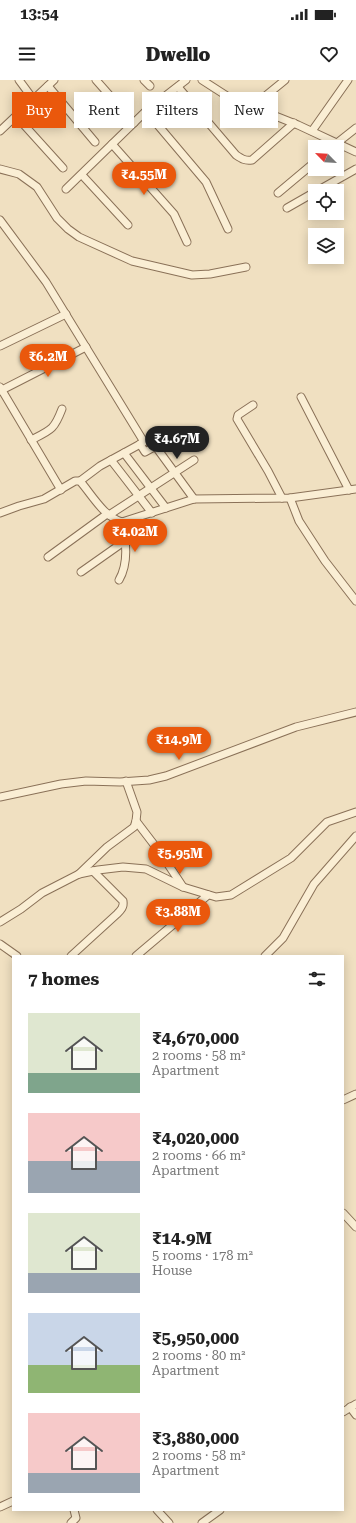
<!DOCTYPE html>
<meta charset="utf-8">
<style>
:root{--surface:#fff;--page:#f2f2f2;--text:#222;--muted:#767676;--accent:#ea580c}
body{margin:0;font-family:"Roboto Serif",serif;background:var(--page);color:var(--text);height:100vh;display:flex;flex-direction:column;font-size:15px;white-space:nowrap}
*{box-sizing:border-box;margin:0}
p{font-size:13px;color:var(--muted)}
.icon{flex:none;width:22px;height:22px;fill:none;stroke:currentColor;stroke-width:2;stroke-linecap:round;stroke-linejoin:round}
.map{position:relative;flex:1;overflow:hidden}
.side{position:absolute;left:12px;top:875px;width:332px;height:556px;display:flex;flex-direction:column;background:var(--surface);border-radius:0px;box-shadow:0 2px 10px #0003}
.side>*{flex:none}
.hud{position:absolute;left:12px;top:12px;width:332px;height:36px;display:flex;gap:8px}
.needle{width:26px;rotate:294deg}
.controls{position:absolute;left:308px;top:60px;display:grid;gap:8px}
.controls a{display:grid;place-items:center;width:36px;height:36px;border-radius:0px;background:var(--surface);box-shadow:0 2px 10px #0003;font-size:20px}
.price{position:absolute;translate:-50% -34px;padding:0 9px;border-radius:14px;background:var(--accent);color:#fff;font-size:13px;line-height:26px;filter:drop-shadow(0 1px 2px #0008)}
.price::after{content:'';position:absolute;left:50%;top:24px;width:12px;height:9px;margin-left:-6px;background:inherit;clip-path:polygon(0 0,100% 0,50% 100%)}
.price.active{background:#222;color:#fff}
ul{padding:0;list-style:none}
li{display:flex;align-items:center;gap:12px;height:100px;padding:0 16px}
li span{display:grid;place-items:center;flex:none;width:112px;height:80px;border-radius:0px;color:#555}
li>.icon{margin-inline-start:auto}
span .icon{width:48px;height:48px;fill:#fffc;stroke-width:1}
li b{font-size:17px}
h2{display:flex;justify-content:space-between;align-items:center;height:48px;padding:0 16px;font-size:17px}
.tag{padding:0 14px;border-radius:0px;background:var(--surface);box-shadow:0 2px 10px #0003;font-size:14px;line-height:36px}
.tag.active{background:var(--accent);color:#fff}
.status{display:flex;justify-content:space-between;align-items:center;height:28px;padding:0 20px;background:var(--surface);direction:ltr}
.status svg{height:11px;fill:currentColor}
header{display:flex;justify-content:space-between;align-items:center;height:52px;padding:0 16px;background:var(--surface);font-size:18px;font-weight:800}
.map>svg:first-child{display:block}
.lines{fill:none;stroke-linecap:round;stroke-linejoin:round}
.minor-casing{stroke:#8a7158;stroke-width:9}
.minor{stroke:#faeed4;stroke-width:7}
</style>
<div class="status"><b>13:54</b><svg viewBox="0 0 49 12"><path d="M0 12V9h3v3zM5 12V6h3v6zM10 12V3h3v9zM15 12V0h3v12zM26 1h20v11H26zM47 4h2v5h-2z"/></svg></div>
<header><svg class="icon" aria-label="menu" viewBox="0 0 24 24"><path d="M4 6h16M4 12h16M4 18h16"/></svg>Dwello<svg class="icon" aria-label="heart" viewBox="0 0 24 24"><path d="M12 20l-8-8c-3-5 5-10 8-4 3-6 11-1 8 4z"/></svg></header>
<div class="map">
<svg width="356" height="1443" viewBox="0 0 356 1443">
<rect width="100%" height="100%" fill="#f0e0c1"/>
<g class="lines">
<defs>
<g id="minor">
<polyline points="19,0 33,19"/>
<polyline points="96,0 134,43"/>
<polyline points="144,0 150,6"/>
<polyline points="202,0 230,18 298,45 356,72"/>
<polyline points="48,6 95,62"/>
<path d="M178,7L236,75C242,79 245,81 252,80L294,43"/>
<polyline points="252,27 285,0"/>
<polyline points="146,31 206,102 228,149"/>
<polyline points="16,36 63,88"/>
<polyline points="0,51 54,0"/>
<polyline points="312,51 348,0"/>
<polyline points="112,64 174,134 187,162"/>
<polyline points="332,67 356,48"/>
<polyline points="0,89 19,94 37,107 57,138 68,149 79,157 132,181 192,195 210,194 246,187"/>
<polyline points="82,95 128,145"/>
<polyline points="66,109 146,31 186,0"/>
<polyline points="317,111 356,89"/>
<polyline points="278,113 315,82"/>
<polyline points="287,128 315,112"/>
<polyline points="0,140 46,202 144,362 100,386 80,401"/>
<polyline points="0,266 66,234"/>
<polyline points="0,307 61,410"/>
<polyline points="0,311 86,267"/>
<polyline points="301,317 349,410"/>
<polyline points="253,325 238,335 237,339 268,391 282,418"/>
<path d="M31,360C51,350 54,350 62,329"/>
<polyline points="140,364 145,372 154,367 156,367 194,419"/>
<polyline points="124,373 166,428"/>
<polyline points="111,380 152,433"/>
<polyline points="290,418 299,441 325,481 356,521"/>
<path d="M0,433L19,426L44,419L75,401H80C92,415 104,437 122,442L194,419L290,418L356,409"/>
<polyline points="109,435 194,380"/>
<polyline points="48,477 107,434"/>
<polyline points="81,492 125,461"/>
<path d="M119,500C129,483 126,461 122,442"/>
<polyline points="0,717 61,704 86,701 120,702 149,700 166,696 296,647 356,632"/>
<polyline points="136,741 162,775 183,807"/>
<polyline points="79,794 107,767 134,747 136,741 137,732 126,701"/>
<polyline points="0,842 21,829 42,813 79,794 98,790 123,787 146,789 183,807 216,817 231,815 291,778 327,742 356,732"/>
<polyline points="0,864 17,876"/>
<path d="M71,876L117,834C121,830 124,827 123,821L93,791"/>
<polyline points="136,876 208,815"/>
<polyline points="265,876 283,858 314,804 356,756"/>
<polyline points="343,1020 356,1014"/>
<polyline points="343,1133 356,1147"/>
<polyline points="350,1327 356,1335"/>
<polyline points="343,1332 356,1324"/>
<polyline points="0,1427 13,1421"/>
<polyline points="157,1430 169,1443"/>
<polyline points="71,1443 76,1438 74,1430"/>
<polyline points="202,1443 220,1430"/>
</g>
</defs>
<!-- minor casing -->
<use href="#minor" class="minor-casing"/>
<!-- minor -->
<use href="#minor" class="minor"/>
</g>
</svg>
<div class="controls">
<a><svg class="needle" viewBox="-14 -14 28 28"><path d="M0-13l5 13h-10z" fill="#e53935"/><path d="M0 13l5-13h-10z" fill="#767676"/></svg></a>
<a><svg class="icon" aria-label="locate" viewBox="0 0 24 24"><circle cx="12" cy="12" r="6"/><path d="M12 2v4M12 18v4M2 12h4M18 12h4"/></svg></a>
<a><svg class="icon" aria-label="layers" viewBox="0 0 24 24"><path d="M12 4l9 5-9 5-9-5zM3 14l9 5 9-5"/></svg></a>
</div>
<b class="price" style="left:144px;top:116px">₹4.55M</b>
<b class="price" style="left:48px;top:298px">₹6.2M</b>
<b class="price active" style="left:177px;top:380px">₹4.67M</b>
<b class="price" style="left:135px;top:473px">₹4.02M</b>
<b class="price" style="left:179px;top:681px">₹14.9M</b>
<b class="price" style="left:180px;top:795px">₹5.95M</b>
<b class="price" style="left:178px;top:853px">₹3.88M</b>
<div class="hud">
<a class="tag active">Buy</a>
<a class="tag">Rent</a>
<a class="tag">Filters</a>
<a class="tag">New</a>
</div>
<section class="side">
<h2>7 homes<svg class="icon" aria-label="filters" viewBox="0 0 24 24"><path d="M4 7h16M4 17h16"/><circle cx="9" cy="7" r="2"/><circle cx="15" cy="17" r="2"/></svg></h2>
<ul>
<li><span style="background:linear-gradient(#dfe7d0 75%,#7fa58c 0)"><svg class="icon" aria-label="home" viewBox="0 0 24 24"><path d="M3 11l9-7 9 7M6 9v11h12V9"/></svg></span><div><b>₹4,670,000</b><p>2 rooms · 58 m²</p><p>Apartment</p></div></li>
<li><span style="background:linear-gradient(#f6c9c9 60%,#9aa5b1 0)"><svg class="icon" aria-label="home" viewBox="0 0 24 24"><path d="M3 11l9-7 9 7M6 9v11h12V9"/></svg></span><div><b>₹4,020,000</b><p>2 rooms · 66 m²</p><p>Apartment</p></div></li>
<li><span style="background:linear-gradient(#dfe7d0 75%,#9aa5b1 0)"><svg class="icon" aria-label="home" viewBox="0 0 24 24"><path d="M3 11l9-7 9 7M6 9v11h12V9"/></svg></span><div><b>₹14.9M</b><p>5 rooms · 178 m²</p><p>House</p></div></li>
<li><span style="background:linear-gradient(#c9d6e8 65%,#8fb573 0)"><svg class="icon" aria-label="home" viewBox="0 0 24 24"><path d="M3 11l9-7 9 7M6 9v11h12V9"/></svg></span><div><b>₹5,950,000</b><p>2 rooms · 80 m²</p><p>Apartment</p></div></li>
<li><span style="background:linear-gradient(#f6c9c9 75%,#9aa5b1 0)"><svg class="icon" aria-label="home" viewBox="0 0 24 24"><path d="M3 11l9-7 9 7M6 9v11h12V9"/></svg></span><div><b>₹3,880,000</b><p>2 rooms · 58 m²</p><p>Apartment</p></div></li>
</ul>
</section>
</div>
